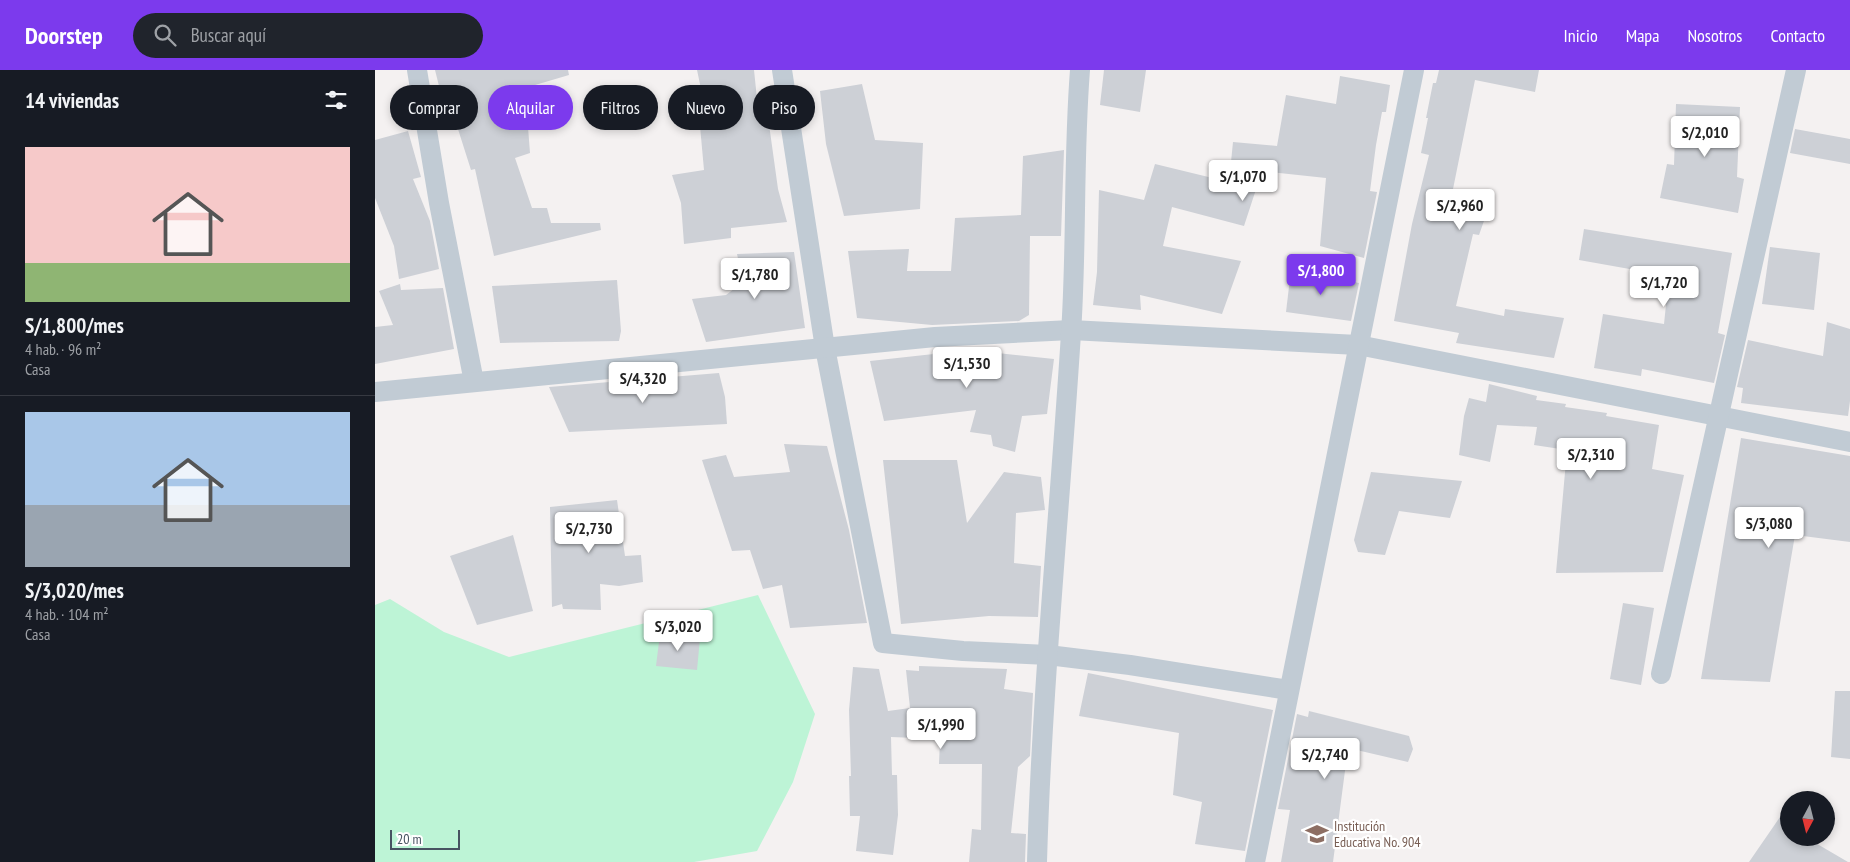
<!DOCTYPE html>
<html lang="es">
<meta charset="utf-8">
<style>
:root{--surface:#171b24;--page:#20242c;--text:#f1f3f6;--muted:#9ea1a6;--line:#363941;--accent:#7c3aed}
body{margin:0;font-family:"PT Sans Narrow",sans-serif;background:var(--page);color:var(--text);height:100vh;display:flex;flex-direction:column;font-size:19px;white-space:nowrap}
*{box-sizing:border-box;margin:0}
p{font-size:16px;color:var(--muted)}
.icon{flex:none;width:28px;height:28px;fill:none;stroke:currentColor;stroke-width:2;stroke-linecap:round;stroke-linejoin:round}
.map{position:relative;flex:1;overflow:hidden}
.details{display:flex;flex-direction:column;background:var(--surface);width:375px}
.details>*{flex:none}
.banner{position:absolute;left:15px;top:15px;width:475px;height:45px;display:flex;gap:10px}
.needle{width:32px;rotate:187deg}
.fabs{position:absolute;left:1405px;top:721px;display:grid;gap:10px}
.fabs a{display:grid;place-items:center;width:55px;height:55px;border-radius:50%;background:var(--surface);box-shadow:0 2px 8px #0003;font-size:25px}
.scale{position:absolute;left:15px;bottom:12px;width:70px;box-sizing:border-box;padding-left:5px;border:2px solid #475361;border-top:0;font-size:14px;line-height:18px;white-space:nowrap;color:#475361;-webkit-text-stroke:4px #fff;paint-order:stroke}
.price{position:absolute;translate:-50% -42px;padding:0 11px;border-radius:5px;background:#fff;color:#222;font-size:16px;line-height:32px;filter:drop-shadow(0 1px 2px #0008)}
.price::after{content:'';position:absolute;left:50%;top:30px;width:15px;height:11px;margin-left:-8px;background:inherit;clip-path:polygon(0 0,100% 0,50% 100%)}
.price.on{background:var(--accent);color:#fff}
ul{padding:0;list-style:none}
li{display:grid;align-content:center;gap:10px;height:265px;padding:0 25px}
li+li{border-top:1px solid var(--line)}
li span{display:grid;place-items:center;height:155px;border-radius:0px;color:#555}
li>.icon{margin-inline-start:auto}
span .icon{width:90px;height:90px;fill:#fffc;stroke-width:1}
li b{font-size:21px}
h2{display:flex;justify-content:space-between;align-items:center;height:60px;padding:0 25px;font-size:21px}
.tag{padding:0 18px;border-radius:22px;background:var(--surface);box-shadow:0 2px 8px #0003;font-size:18px;line-height:45px}
.tag.on{background:var(--accent);color:#fff}
header{display:flex;align-items:center;gap:30px;box-sizing:border-box;height:70px;padding:0 25px;background:var(--accent);color:#fff}
header strong{font-size:24px}
nav{display:flex;gap:28px;margin-inline-start:auto;font-size:18px}
.search{width:350px;height:45px;background:var(--page);display:flex;align-items:center;gap:12px;box-sizing:border-box;padding:0 18px;border-radius:28px;color:var(--muted);font-size:19px}
main{display:flex;flex:1;min-height:0}
.map>svg:first-child{display:block}
.green{fill:#bdf4d6}
.building{fill:#cdd0d6}
.lines{fill:none;stroke-linecap:round;stroke-linejoin:round}
.minor{stroke:#c1cbd4;stroke-width:20}
.labels{text-anchor:middle;dominant-baseline:central;stroke-width:4.5;stroke-linejoin:round;paint-order:stroke}
.education-label{font-size:14px;fill:#785e54;stroke:#fff;text-anchor:start}
</style>
<header>
<strong>Doorstep</strong>
<div class="search"><svg class="icon" aria-label="search" viewBox="0 0 24 24"><circle cx="10" cy="10" r="6"/><path d="M15 15l6 6"/></svg>Buscar aquí</div>
<nav><a>Inicio</a><a>Mapa</a><a>Nosotros</a><a>Contacto</a></nav>
</header>
<main>
<section class="details">
<h2>14 viviendas<svg class="icon" aria-label="filters" viewBox="0 0 24 24"><path d="M4 7h16M4 17h16"/><circle cx="9" cy="7" r="2"/><circle cx="15" cy="17" r="2"/></svg></h2>
<ul>
<li><span style="background:linear-gradient(#f6c9c9 75%,#8fb573 0)"><svg class="icon" aria-label="home" viewBox="0 0 24 24"><path d="M3 11l9-7 9 7M6 9v11h12V9"/></svg></span><div><b>S/1,800/mes</b><p>4 hab. · 96 m²</p><p>Casa</p></div></li>
<li><span style="background:linear-gradient(#a9c7e8 60%,#9aa5b1 0)"><svg class="icon" aria-label="home" viewBox="0 0 24 24"><path d="M3 11l9-7 9 7M6 9v11h12V9"/></svg></span><div><b>S/3,020/mes</b><p>4 hab. · 104 m²</p><p>Casa</p></div></li>
</ul>
</section>
<div class="map">
<svg width="1475" height="792" viewBox="0 0 1475 792">
<rect width="100%" height="100%" fill="#f4f1f1"/>
<!-- green -->
<polygon class="green" points="383,525 440,644 418,712 382,781 319,792 0,792 0,535 15,529 69,562 134,587"/>
<!-- building -->
<g class="building">
<polygon points="60,0 193,0 194,5 150,18 155,83 140,88 157,138 172,138 176,153 225,153 226,160 119,186 100,99 96,100 75,34 69,36"/>
<polygon points="322,0 379,0 384,48 393,47 403,119 412,152 356,158 356,168 309,174 306,133 297,105 329,100 323,34 329,33"/>
<polygon points="729,0 771,0 765,42 725,35"/>
<polygon points="1064,0 1164,0 1160,22 1100,10 1078,119 1114,125 1110,148 1104,165 1098,164 1081,236 1129,246 1130,239 1189,248 1179,288 1081,273 1084,263 1019,251 1037,154 1054,85 1046,83 1053,48 1051,48 1058,13 1061,13"/>
<polygon points="965,6 1015,15 1011,42 1007,42 1001,75 995,121 1002,122 989,188 945,176 951,108 887,101 869,156 797,137 788,176 866,191 847,244 765,225 766,240 718,235 722,202 724,120 769,130 780,94 854,112 858,72 902,76 911,25 961,34"/>
<polygon points="487,14 500,70 548,73 545,139 469,146 451,74 445,21"/>
<polygon points="1301,34 1365,37 1362,107 1369,109 1363,143 1285,128 1292,94 1299,95"/>
<polygon points="1420,59 1475,69 1475,94 1415,83"/>
<polygon points="33,61 46,107 38,109 55,151 64,199 24,209 19,176 0,128 0,70"/>
<polygon points="689,80 686,166 655,166 654,245 644,251 557,255 482,248 473,181 534,179 532,201 576,201 580,148 646,145 648,86"/>
<polygon points="1209,159 1357,183 1343,263 1350,265 1339,313 1267,299 1266,306 1219,298 1228,244 1289,254 1294,206 1204,190"/>
<polygon points="1395,177 1445,183 1439,240 1387,234"/>
<polygon points="419,182 430,258 331,272 317,229 351,225 368,212 362,184"/>
<polygon points="916,200 984,213 976,251 911,242"/>
<polygon points="242,210 246,261 244,271 125,273 117,216"/>
<polygon points="25,214 26,220 68,218 79,279 0,294 0,257 18,255 4,221"/>
<polygon points="1452,252 1475,259 1475,331 1473,346 1366,333 1368,318 1362,317 1373,270 1448,286"/>
<polygon points="595,280 679,289 672,344 647,346 640,382 618,376 616,365 595,362 601,340 509,351 495,291"/>
<polygon points="344,303 350,327 352,354 194,362 174,317"/>
<polygon points="1114,314 1162,326 1161,330 1191,334 1190,337 1232,343 1231,346 1284,355 1277,399 1309,405 1288,502 1181,503 1192,380 1159,375 1162,357 1122,355 1115,392 1084,385 1089,346 1094,328 1111,332"/>
<polygon points="1366,368 1475,386 1475,472 1420,465 1395,612 1326,609"/>
<polygon points="409,374 452,376 474,460 492,553 415,558 407,515 388,519 375,480 357,481 327,390 351,385 359,407 415,402"/>
<polygon points="508,390 582,390 592,453 629,402 666,407 670,440 641,443 639,493 666,496 663,547 614,546 526,554"/>
<polygon points="996,402 1087,411 1075,448 1024,441 1010,485 983,482 979,470"/>
<polygon points="242,430 250,486 266,485 268,512 244,516 225,514 226,540 188,539 187,534 177,537 175,437"/>
<polygon points="138,465 158,541 102,555 75,486"/>
<polygon points="1248,533 1279,538 1266,615 1235,609"/>
<polygon points="285,564 325,568 322,600 281,596"/>
<polygon points="544,596 632,599 629,619 658,623 655,686 643,697 636,763 651,764 650,792 594,792 597,759 606,760 607,694 564,694 565,669 516,667 517,705 522,705 523,745 518,785 481,781 485,746 475,746 474,706 476,706 474,640 478,597 504,599 513,641 535,638 531,600 544,601"/>
<polygon points="713,603 898,640 870,781 820,774 827,732 798,725 804,663 704,646"/>
<polygon points="1460,621 1475,621 1475,689 1456,687"/>
<polygon points="934,641 1034,666 1038,679 1033,692 973,678 958,792 906,792 915,740 903,739 922,644 933,647"/>
<polygon points="1414,734 1414,768 1432,768 1473,792 1374,792"/>
</g>
<g class="lines">
<!-- minor -->
<g class="minor">
<polyline points="42,0 64,133 99,312"/>
<polyline points="407,0 450,278 508,573 588,581 673,585 755,595 914,620"/>
<polyline points="0,322 560,267 696,260 983,275 1475,372"/>
<polyline points="1286,604 1421,0"/>
<path d="M662,792C667,615 685,439 696,263C702,175 698,88 705,0"/>
<polyline points="880,792 1039,0"/>
</g>
</g>
<!-- icons -->
<defs>
<symbol id="school-bare" viewBox="-9 -9 18 18"><path d="M0-5L7-2L0 1L-7-2ZM-4 1L0 2.5L4 1V4Q0 6-4 4Z" fill="#8d6e63" stroke="#fff" stroke-width="2.5" paint-order="stroke"/></symbol>
</defs>
<g fill-rule="evenodd">
<use href="#school-bare" x="926" y="748" width="32" height="32"/>
</g>
<g class="labels">
<!-- education labels -->
<g class="education-label">
<text x="959" y="756">Institución<tspan x="959" dy="16">Educativa No. 904</tspan></text>
</g>
</g>
</svg>
<div class="fabs">
<a><svg class="needle" viewBox="-14 -14 28 28"><path d="M0-13l5 13h-10z" fill="#e53935"/><path d="M0 13l5-13h-10z" fill="#9ea1a6"/></svg></a>
</div>
<div class="scale">20 m</div>
<b class="price" style="left:1330px;top:88px">S/2,010</b>
<b class="price" style="left:868px;top:132px">S/1,070</b>
<b class="price" style="left:1085px;top:161px">S/2,960</b>
<b class="price on" style="left:946px;top:226px">S/1,800</b>
<b class="price" style="left:380px;top:230px">S/1,780</b>
<b class="price" style="left:1289px;top:238px">S/1,720</b>
<b class="price" style="left:592px;top:319px">S/1,530</b>
<b class="price" style="left:268px;top:334px">S/4,320</b>
<b class="price" style="left:1216px;top:410px">S/2,310</b>
<b class="price" style="left:1394px;top:479px">S/3,080</b>
<b class="price" style="left:214px;top:484px">S/2,730</b>
<b class="price" style="left:303px;top:582px">S/3,020</b>
<b class="price" style="left:566px;top:680px">S/1,990</b>
<b class="price" style="left:950px;top:710px">S/2,740</b>
<div class="banner">
<a class="tag">Comprar</a>
<a class="tag on">Alquilar</a>
<a class="tag">Filtros</a>
<a class="tag">Nuevo</a>
<a class="tag">Piso</a>
</div>
</div>
</main>
